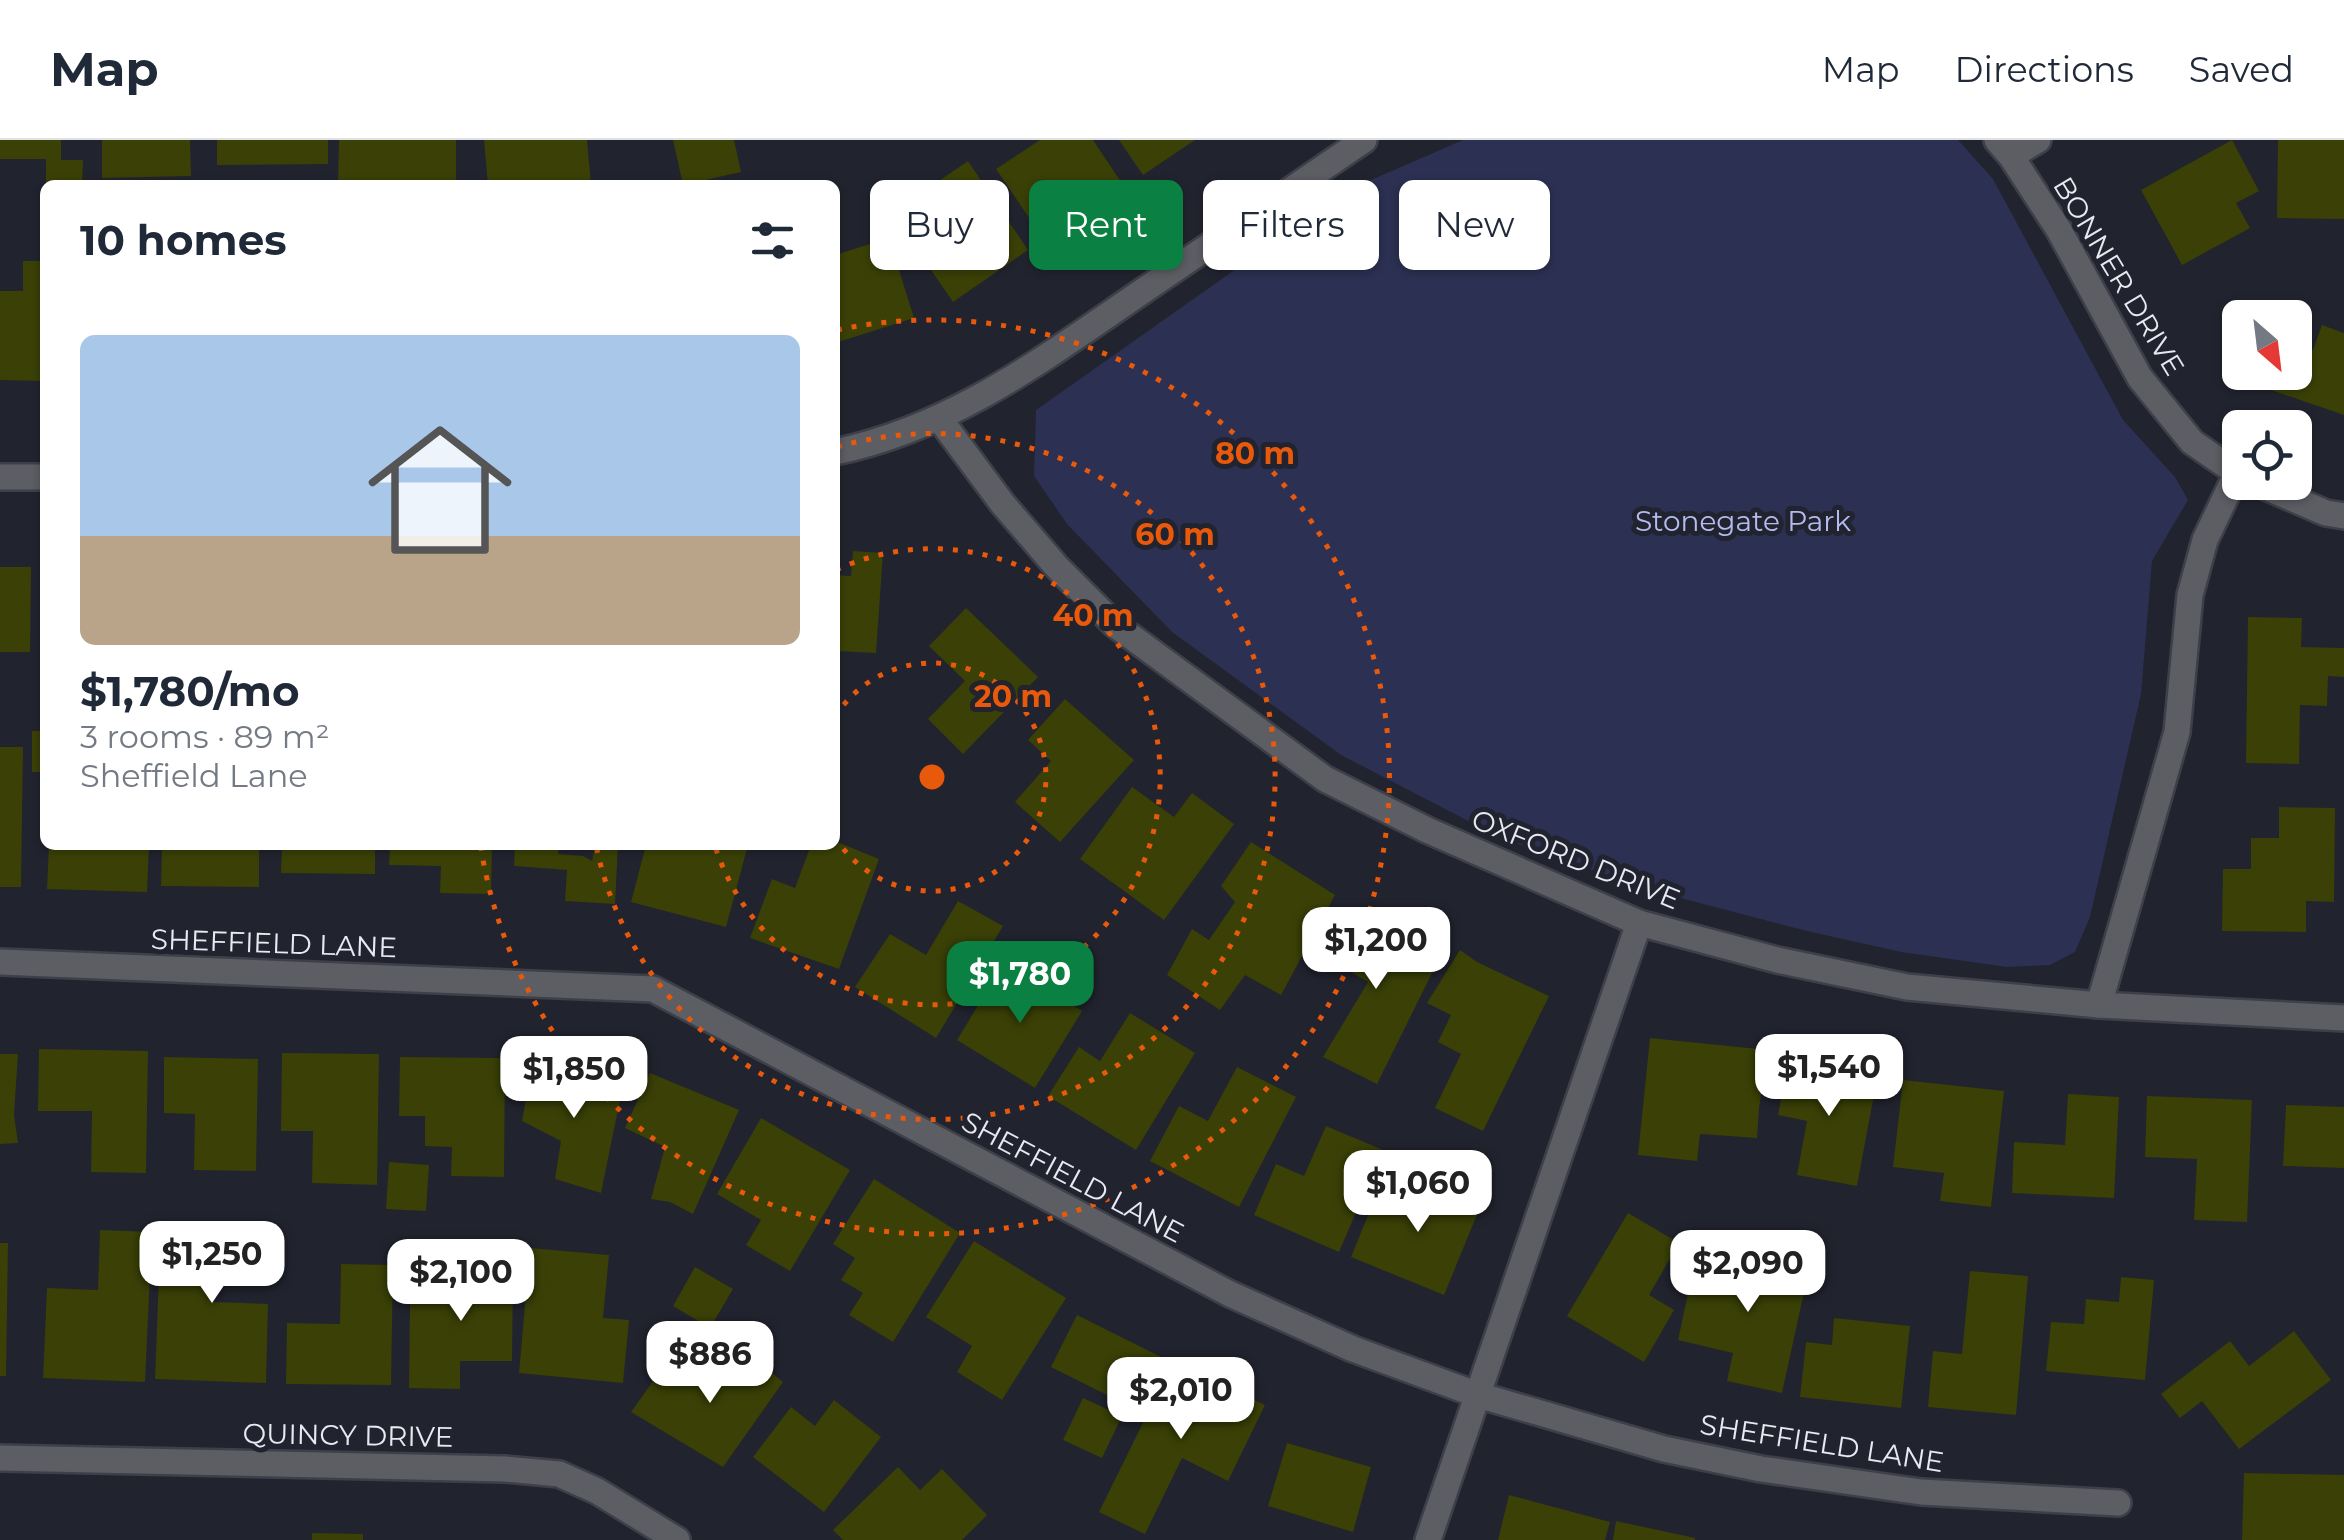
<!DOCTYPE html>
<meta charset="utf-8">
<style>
:root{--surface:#fff;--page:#f2f2f3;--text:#1f2937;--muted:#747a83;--line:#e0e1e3;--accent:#0b8043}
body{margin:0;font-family:Montserrat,sans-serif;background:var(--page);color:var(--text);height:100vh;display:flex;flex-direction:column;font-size:38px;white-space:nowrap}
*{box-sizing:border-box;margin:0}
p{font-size:32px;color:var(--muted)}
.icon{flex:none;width:55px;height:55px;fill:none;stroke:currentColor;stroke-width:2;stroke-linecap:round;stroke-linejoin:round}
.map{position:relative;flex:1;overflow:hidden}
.side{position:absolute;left:40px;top:40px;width:800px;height:670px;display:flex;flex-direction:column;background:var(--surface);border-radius:15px;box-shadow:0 2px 8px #0004}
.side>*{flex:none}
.top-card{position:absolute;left:870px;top:40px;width:950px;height:90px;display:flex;gap:20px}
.needle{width:65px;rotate:152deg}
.buttons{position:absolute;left:2222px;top:160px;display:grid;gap:20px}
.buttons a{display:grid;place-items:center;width:90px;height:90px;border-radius:15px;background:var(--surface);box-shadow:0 2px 8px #0004;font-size:50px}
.price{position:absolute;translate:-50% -85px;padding:0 22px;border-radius:20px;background:#fff;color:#222;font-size:32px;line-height:65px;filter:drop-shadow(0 2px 5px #0008)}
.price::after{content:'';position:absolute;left:50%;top:60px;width:30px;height:22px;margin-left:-15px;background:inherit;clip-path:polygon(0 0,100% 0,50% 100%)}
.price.selected{background:var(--accent);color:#fff}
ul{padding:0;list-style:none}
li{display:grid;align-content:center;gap:20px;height:530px;padding:0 40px}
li+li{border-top:2px solid var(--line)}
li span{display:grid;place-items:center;height:310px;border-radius:15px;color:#555}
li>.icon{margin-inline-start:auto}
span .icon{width:180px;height:180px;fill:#fffc;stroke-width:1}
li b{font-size:42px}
h2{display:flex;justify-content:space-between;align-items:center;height:120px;padding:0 40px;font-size:42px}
.chip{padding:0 35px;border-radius:15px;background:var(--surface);box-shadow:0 2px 8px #0004;font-size:35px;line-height:90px}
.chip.selected{background:var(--accent);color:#fff}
header{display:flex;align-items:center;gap:60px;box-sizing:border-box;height:140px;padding:0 50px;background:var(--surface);border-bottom:2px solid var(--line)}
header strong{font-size:48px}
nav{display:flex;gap:55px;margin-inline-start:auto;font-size:35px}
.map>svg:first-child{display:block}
.green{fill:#2c3052}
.building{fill:#3a4006}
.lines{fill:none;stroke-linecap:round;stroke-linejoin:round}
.minor-casing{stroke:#3d3f49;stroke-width:30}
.minor{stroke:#5d5e64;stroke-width:25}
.ring{fill:none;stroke:#e8590c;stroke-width:5;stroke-dasharray:5 10}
.labels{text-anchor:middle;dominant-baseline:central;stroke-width:10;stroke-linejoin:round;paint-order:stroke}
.street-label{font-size:28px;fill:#e8e9f2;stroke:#21232e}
.park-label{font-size:28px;fill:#b3bbf0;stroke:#21232e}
.centre{fill:#e8590c;stroke:#21232e;stroke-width:5}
.ring-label{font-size:30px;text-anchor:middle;font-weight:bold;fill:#e8590c;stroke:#21232e;stroke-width:10;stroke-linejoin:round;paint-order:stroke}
</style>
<header>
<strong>Map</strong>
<nav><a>Map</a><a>Directions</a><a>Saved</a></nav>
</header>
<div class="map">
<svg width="2344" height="1400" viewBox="0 0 2344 1400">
<rect width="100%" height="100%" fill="#21232e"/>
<!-- green -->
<polygon class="green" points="1463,0 1958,0 1993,39 2123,280 2175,337 2188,360 2152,421 2141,554 2090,777 2075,812 2050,825 2007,827 1901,812 1807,791 1642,748 1501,698 1341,615 1172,492 1067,384 1034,336 1036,270 1348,50"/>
<!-- building -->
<g class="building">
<polygon points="0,0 61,0 61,20 83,20 82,45 46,45 46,19 0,19"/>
<polygon points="102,0 190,0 191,36 102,38"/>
<polygon points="217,0 328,0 328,24 217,25"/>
<polygon points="339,0 456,0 456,45 338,43"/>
<polygon points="484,0 587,0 591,45 488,45"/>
<polygon points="673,0 734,0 741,32 683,45"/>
<polygon points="1040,0 1093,0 1123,45 1044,100 996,29"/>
<polygon points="1119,0 1195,0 1143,35"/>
<polygon points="2232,0 2259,51 2236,63 2250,88 2182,125 2141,50"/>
<polygon points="2278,0 2344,0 2344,79 2277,78"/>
<polygon points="968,21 1028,110 953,162 907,95 932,78 917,56"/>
<polygon points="889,98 914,178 835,203 835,115"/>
<polygon points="23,121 45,121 45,241 0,240 0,151 23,151"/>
<polygon points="2265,165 2299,177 2299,178 2260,178"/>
<polygon points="2322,185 2344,193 2344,275 2239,239 2241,232 2295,232 2295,203 2313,210"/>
<polygon points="853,411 883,413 876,513 835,511 835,435 851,436"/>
<polygon points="0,427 31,427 30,512 0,512"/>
<polygon points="966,468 1038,537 963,614 928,579 965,541 929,506"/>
<polygon points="2248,477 2302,478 2301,507 2344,508 2344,537 2328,536 2327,566 2300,565 2299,624 2246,623"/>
<polygon points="1065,559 1134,620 1060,702 1015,662 1051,621 1028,600"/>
<rect x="32" y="591" width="13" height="41"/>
<polygon points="0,607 23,607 21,747 0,747"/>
<polygon points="1132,647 1174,677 1192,653 1234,684 1164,780 1080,719"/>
<polygon points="2279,667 2335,668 2334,762 2306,761 2306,792 2222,791 2223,729 2251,729 2251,698 2279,698"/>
<polygon points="835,701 879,719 839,829 750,798 772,739 795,748 811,705 835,705"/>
<polygon points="1251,702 1335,755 1281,855 1245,835 1220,870 1167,835 1192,789 1209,800 1235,762 1221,746"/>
<polygon points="49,705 149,705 147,752 47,749"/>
<polygon points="162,705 259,705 259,747 161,746"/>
<polygon points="282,705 375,705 375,734 281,733"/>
<polygon points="390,705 492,705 491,754 440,753 441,726 389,725"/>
<polygon points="515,705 559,705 558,714 583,716 592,721 595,705 618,705 615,764 565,761 567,730 514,726"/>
<polygon points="646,705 748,705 726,787 631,762"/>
<polygon points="958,761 1003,786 936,898 855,847 890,794 926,815"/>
<polygon points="1348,768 1440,817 1377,944 1323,917 1368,842 1322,815"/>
<polygon points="1460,810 1477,822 1549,856 1483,991 1435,968 1461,914 1438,902 1451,875 1427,863"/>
<polygon points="1004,823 1082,871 1035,948 957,900"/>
<polygon points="1130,873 1195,913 1136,1010 1048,956 1079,907 1100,921"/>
<polygon points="1650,898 1768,910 1759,968 1757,998 1700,994 1697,1021 1638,1015"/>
<polygon points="39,909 148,911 146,1033 91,1032 92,971 38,971"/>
<polygon points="282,913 379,914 377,1045 312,1043 313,991 281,991"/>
<polygon points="0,914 18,914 14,975 18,1003 0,1004"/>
<polygon points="164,917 258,919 256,1031 194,1030 195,974 164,973"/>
<polygon points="400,917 505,918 504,1037 451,1036 452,1007 425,1006 425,976 399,976"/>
<polygon points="533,918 622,950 601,1053 555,1039 561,1001 522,981"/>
<polygon points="1788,921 1877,938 1857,1046 1797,1035 1807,981 1778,975"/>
<polygon points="1237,927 1296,957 1239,1067 1150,1021 1179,966 1208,981"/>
<polygon points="650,933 739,970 693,1074 670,1062 651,1059 665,1007 625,988"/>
<polygon points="1903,940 2004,951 1991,1067 1940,1061 1944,1033 1893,1027"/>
<polygon points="2068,954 2119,957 2114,1058 2012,1053 2014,1002 2065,1005"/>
<polygon points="2147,956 2252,960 2247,1082 2194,1080 2197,1019 2145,1017"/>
<polygon points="2286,965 2344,967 2344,1028 2283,1026"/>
<polygon points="761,978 850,1030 790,1131 746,1105 761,1080 717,1054"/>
<polygon points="1326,986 1383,1010 1339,1112 1254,1075 1276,1024 1304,1036"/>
<polygon points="389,1022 429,1025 426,1071 386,1069"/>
<polygon points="874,1039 960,1093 893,1202 849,1175 863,1153 841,1140 855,1118 833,1104"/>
<polygon points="1436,1041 1483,1060 1444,1155 1351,1117 1380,1046 1426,1065"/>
<polygon points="1628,1073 1679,1103 1649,1155 1674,1170 1644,1222 1567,1176"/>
<polygon points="188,1082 270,1084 269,1137 214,1136 213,1162 268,1164 266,1243 155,1239 160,1107 187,1109"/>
<polygon points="100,1090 152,1092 145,1242 43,1238 47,1148 98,1150"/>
<polygon points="974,1101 1066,1158 1002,1260 957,1232 972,1206 926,1177"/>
<polygon points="0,1103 8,1103 6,1236 0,1236"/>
<polygon points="1785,1105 1813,1111 1782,1253 1727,1241 1733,1213 1678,1200 1696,1116 1779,1133"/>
<polygon points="463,1106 488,1106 488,1135 513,1136 512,1221 460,1221 460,1249 409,1248 410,1163 436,1163 436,1134 462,1135"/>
<polygon points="530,1108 609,1115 603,1178 629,1180 623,1243 519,1233"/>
<polygon points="341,1124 393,1125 391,1245 286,1244 287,1183 340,1184"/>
<polygon points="695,1127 733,1149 710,1188 673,1166"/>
<polygon points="1970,1131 2028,1136 2016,1275 1928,1267 1933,1211 1962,1214"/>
<polygon points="2121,1137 2154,1140 2145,1240 2046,1231 2051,1182 2084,1184 2086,1159 2119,1162"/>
<polygon points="1077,1175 1165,1219 1139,1271 1051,1227"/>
<polygon points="1834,1178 1910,1186 1901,1268 1800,1257 1806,1202 1832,1205"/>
<polygon points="2294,1191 2331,1240 2239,1309 2202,1261 2180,1278 2161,1254 2230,1201 2249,1226"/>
<polygon points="741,1208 783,1242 723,1327 631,1272 666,1223 714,1250"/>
<polygon points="1174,1220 1265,1265 1228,1341 1182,1318 1145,1394 1099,1372"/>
<polygon points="1083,1258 1122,1276 1102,1318 1063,1300"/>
<polygon points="834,1260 881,1297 824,1372 753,1317 791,1267 815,1286"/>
<polygon points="1287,1303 1371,1327 1353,1392 1268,1366"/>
<polygon points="898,1327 920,1350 942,1329 987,1375 962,1400 843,1400 833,1390"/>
<polygon points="2244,1333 2344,1335 2344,1400 2242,1400"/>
<polygon points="1509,1355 1610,1382 1605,1400 1498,1400"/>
<polygon points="1616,1381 1695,1398 1695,1400 1613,1400"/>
<polygon points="312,1393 363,1394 363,1400 312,1400"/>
</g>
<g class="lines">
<defs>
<g id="minor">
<polyline points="1997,0 2011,16 2059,90 2140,238 2192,302 2240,335"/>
<polyline points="2011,16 2038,0"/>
<polyline points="939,278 1002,363 1056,426 1114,484 1325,639 1427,690 1639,783 1777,820 1907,847 2099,865 2344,878"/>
<path d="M835,312C951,288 1042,220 1137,155C1213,103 1289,52 1364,0"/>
<polyline points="0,337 45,337"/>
<polyline points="2254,342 2326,373 2344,376"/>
<polyline points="0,822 653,849 1230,1154 1353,1209 1478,1255 1664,1309 1761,1329 1921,1352 2118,1363"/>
<polyline points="2099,865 2177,592 2190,455 2205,400 2237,333"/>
<polyline points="0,1318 505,1329 559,1334 597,1351 677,1400"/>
<polyline points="1428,1400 1639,783"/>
</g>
</defs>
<!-- minor casing -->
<use href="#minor" class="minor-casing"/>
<!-- minor -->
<use href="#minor" class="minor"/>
</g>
<!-- distance rings -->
<g class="ring">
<path d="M835 577A114 114 0 1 1 835 697"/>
<path d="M836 430A228 228 0 1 1 715 706"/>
<path d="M837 307A343 343 0 1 1 596 705"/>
<path d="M837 190A457 457 0 1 1 481 708"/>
</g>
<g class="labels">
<!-- street labels -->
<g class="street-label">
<text transform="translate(2119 136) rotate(59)">BONNER DRIVE</text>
<text transform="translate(1576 719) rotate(22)">OXFORD DRIVE</text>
<text transform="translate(274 803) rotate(2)">SHEFFIELD LANE</text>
<text transform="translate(1073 1037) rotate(28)">SHEFFIELD LANE</text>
<text transform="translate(348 1295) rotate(1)">QUINCY DRIVE</text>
<text transform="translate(1822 1303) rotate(9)">SHEFFIELD LANE</text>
</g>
<!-- park labels -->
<g class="park-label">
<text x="1743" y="381">Stonegate Park</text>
</g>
</g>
<circle cx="932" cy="637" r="15" class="centre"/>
<g class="ring-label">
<text x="1255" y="324">80 m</text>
<text x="1175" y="405">60 m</text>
<text x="1093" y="486">40 m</text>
<text x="1013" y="567">20 m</text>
</g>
</svg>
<div class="buttons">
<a><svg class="needle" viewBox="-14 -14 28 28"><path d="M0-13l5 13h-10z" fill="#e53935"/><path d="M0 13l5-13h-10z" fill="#747a83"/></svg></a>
<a><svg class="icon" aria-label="locate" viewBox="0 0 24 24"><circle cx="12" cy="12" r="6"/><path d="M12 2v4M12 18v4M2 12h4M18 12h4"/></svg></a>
</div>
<b class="price" style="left:1376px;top:852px">$1,200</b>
<b class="price selected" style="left:1020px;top:886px">$1,780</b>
<b class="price" style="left:1829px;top:979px">$1,540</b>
<b class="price" style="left:574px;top:981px">$1,850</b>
<b class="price" style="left:1418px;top:1095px">$1,060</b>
<b class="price" style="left:212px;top:1166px">$1,250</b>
<b class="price" style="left:1748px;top:1175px">$2,090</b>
<b class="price" style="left:461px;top:1184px">$2,100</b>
<b class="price" style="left:710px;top:1266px">$886</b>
<b class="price" style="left:1181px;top:1302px">$2,010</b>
<div class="top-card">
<a class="chip">Buy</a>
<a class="chip selected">Rent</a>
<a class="chip">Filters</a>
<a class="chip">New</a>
</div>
<section class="side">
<h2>10 homes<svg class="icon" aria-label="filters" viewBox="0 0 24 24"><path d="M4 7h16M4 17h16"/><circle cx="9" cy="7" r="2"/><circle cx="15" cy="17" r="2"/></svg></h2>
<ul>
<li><span style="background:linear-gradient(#a9c7e8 65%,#b9a48a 0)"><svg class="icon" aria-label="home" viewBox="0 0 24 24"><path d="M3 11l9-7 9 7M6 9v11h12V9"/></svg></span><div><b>$1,780/mo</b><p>3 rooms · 89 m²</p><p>Sheffield Lane</p></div></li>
</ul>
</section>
</div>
